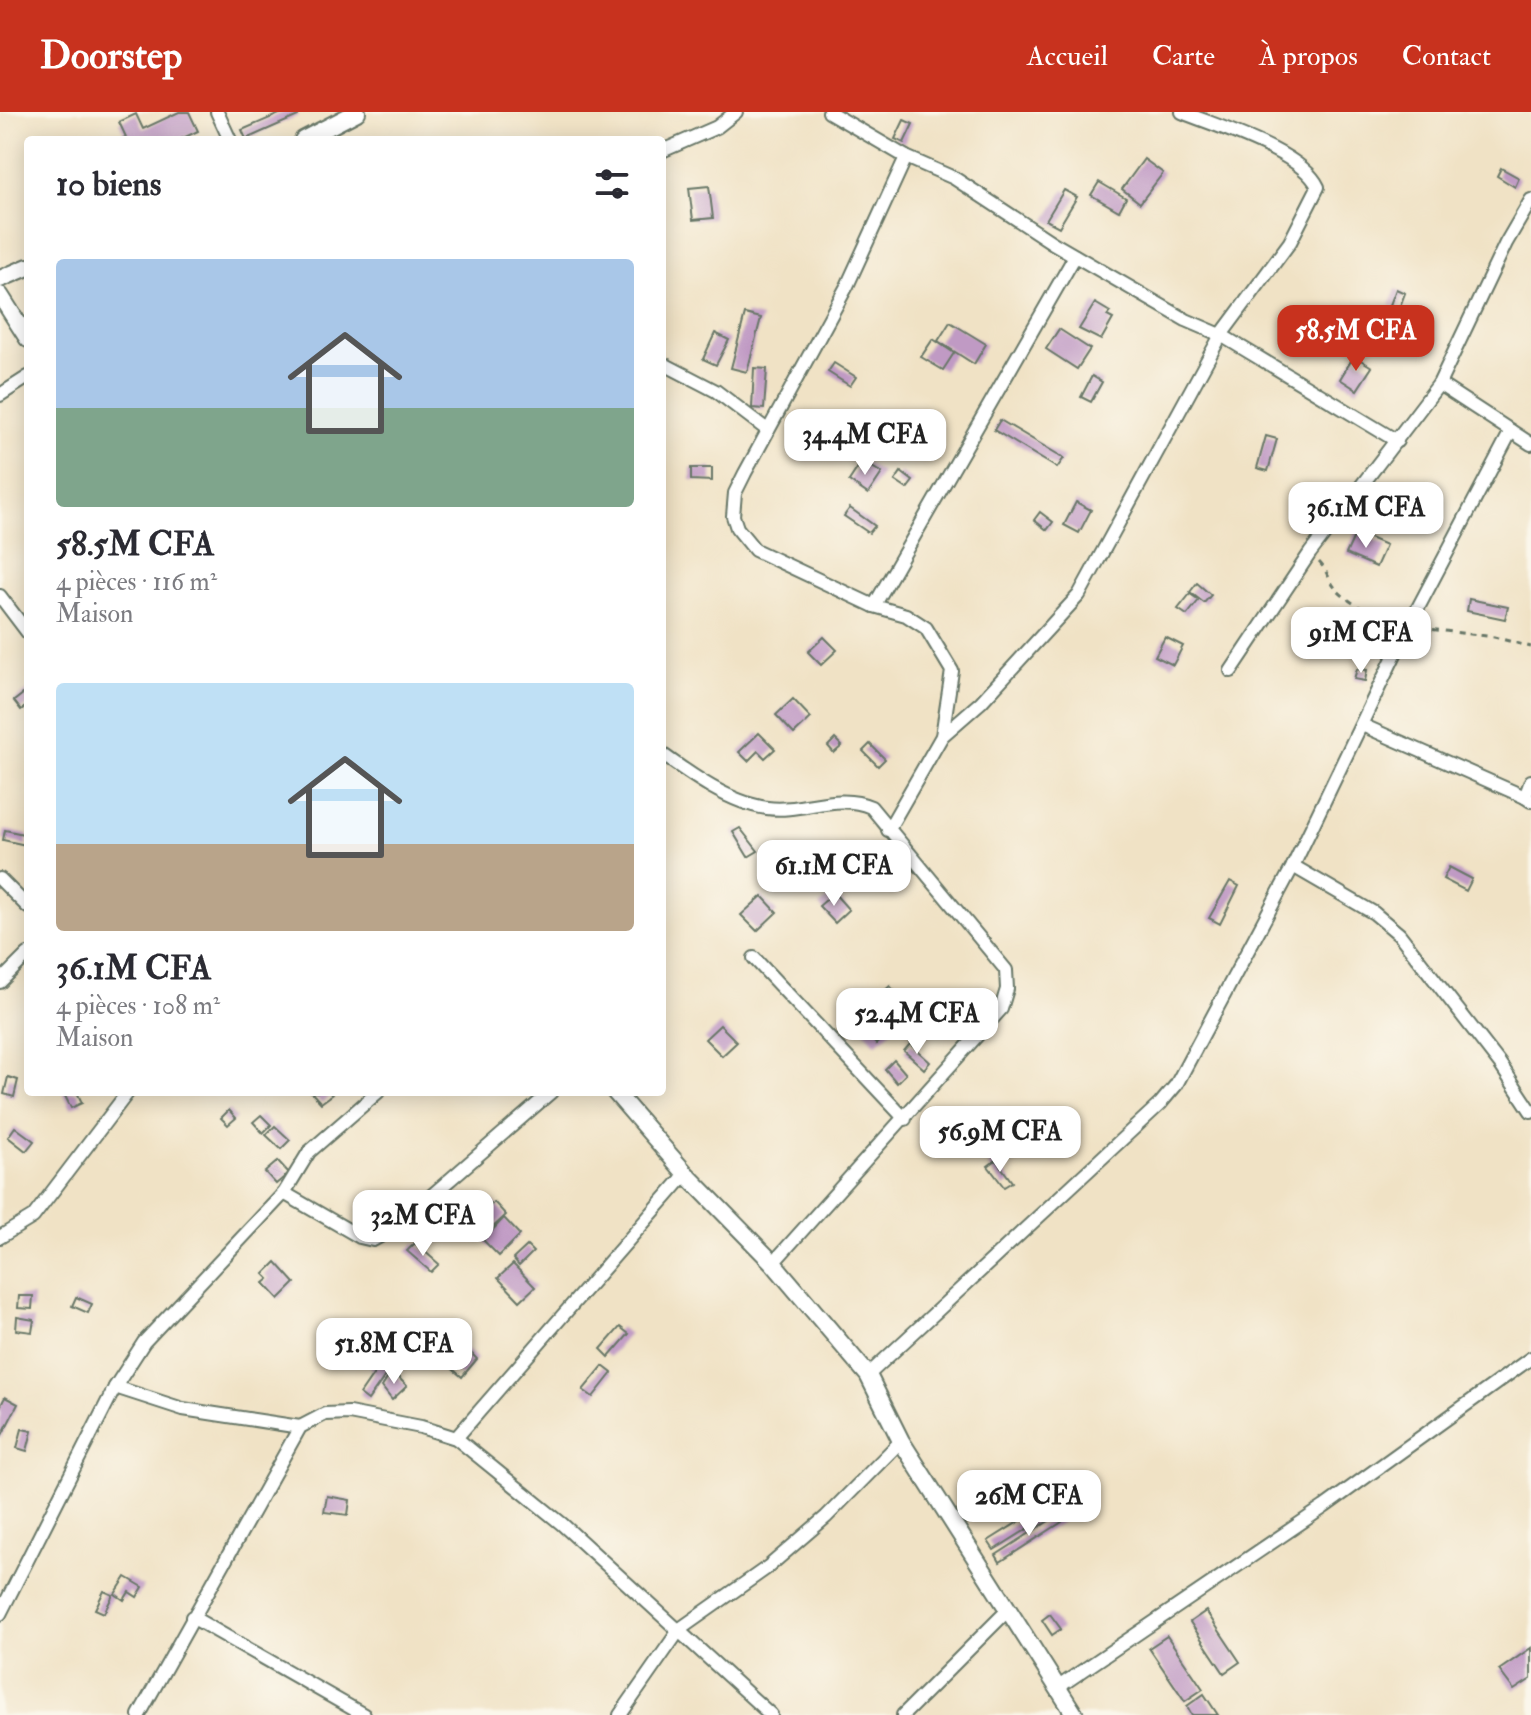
<!DOCTYPE html>
<html lang="fr">
<meta charset="utf-8">
<style>
:root{--surface:#fff;--page:#f2f2f3;--text:#2b2b33;--muted:#7c7c81;--accent:#c8321e}
body{margin:0;font-family:"IM FELL Double Pica",serif;background:var(--page);color:var(--text);height:100vh;display:flex;flex-direction:column;font-size:30px;white-space:nowrap}
*{box-sizing:border-box;margin:0}
p{font-size:26px;color:var(--muted)}
.icon{flex:none;width:44px;height:44px;fill:none;stroke:currentColor;stroke-width:2;stroke-linecap:round;stroke-linejoin:round}
.map{position:relative;flex:1;overflow:hidden}
.sheet{position:absolute;left:24px;top:24px;width:642px;height:960px;display:flex;flex-direction:column;background:var(--surface);border-radius:8px;box-shadow:0 4px 20px #0003}
.sheet>*{flex:none}
.price{position:absolute;translate:-50% -68px;padding:0 18px;border-radius:16px;background:#fff;color:#222;font-size:26px;line-height:52px;filter:drop-shadow(0 2px 4px #0008)}
.price::after{content:'';position:absolute;left:50%;top:48px;width:24px;height:18px;margin-left:-12px;background:inherit;clip-path:polygon(0 0,100% 0,50% 100%)}
.price.active{background:var(--accent);color:#fff}
ul{padding:0;list-style:none}
li{display:grid;align-content:center;gap:16px;height:424px;padding:0 32px}
li span{display:grid;place-items:center;height:248px;border-radius:8px;color:#555}
li>.icon{margin-inline-start:auto}
span .icon{width:144px;height:144px;fill:#fffc;stroke-width:1}
li b{font-size:34px}
h2{display:flex;justify-content:space-between;align-items:center;height:96px;padding:0 32px;font-size:34px}
header{display:flex;align-items:center;gap:48px;box-sizing:border-box;height:112px;padding:0 40px;background:var(--accent);color:#fff}
header strong{font-size:38px}
nav{display:flex;gap:44px;margin-inline-start:auto;font-size:28px}
.map>svg:first-child{display:block}
.building{fill:#c09ac4}
.lines{fill:none;stroke-linecap:round;stroke-linejoin:round}
.minor-casing{stroke:#687767;stroke-width:16}
.tertiary-casing{stroke:#687767;stroke-width:20}
.path{stroke:#687767;stroke-width:3;stroke-dasharray:6 6;stroke-linecap:butt}
.minor{stroke:#fff;stroke-width:12}
.tertiary{stroke:#fff;stroke-width:16}
</style>
<header>
<strong>Doorstep</strong>
<nav><a>Accueil</a><a>Carte</a><a>À propos</a><a>Contact</a></nav>
</header>
<div class="map">
<svg width="1531" height="1603" viewBox="0 0 1531 1603">
<rect width="100%" height="100%" fill="#fbf7ec"/>
<filter id="ink" filterUnits="userSpaceOnUse"><feTurbulence type="fractalNoise" baseFrequency=".0125" numOctaves="2"/><feDisplacementMap in="SourceGraphic" scale="16" xChannelSelector="R" yChannelSelector="G"/><feConvolveMatrix kernelMatrix="1 2 1 2 8 2 1 2 1" color-interpolation-filters="sRGB"/></filter>
<filter id="wash" filterUnits="userSpaceOnUse"><feTurbulence type="fractalNoise" baseFrequency=".006" numOctaves="4" result="noise"/><feDisplacementMap in="SourceGraphic" scale="32" xChannelSelector="R" yChannelSelector="G"/><feGaussianBlur stdDeviation="1.8" result="paint"/><feColorMatrix in="noise" values="0 0 0 0 0 0 0 0 0 0 0 0 0 0 0 0 0 1.4 0 .05"/><feComposite in="paint" operator="in"/></filter>
<g filter="url(#wash)">
<rect width="100%" height="100%" fill="#f0e2c5"/>
<g id="blocks">
<!-- building -->
<g class="building">
<polygon points="179,0 189,0 198,19 179,28 120,28 126,25 119,10 136,2 143,17"/>
<polygon points="284,0 296,0 298,4 246,27 242,18"/>
<polygon points="904,8 913,12 904,31 895,27"/>
<polygon points="1144,47 1163,61 1140,91 1122,77"/>
<polygon points="1501,56 1519,66 1515,75 1497,64"/>
<polygon points="1099,70 1126,86 1119,99 1091,83"/>
<polygon points="709,74 713,106 693,108 689,76"/>
<polygon points="1064,78 1077,85 1059,115 1046,108"/>
<polygon points="1396,177 1405,181 1399,197 1390,193"/>
<polygon points="1095,191 1110,200 1107,204 1113,207 1101,228 1079,217"/>
<polygon points="745,202 761,206 747,260 731,256"/>
<polygon points="950,210 986,232 974,252 938,229"/>
<polygon points="1059,217 1090,237 1077,257 1046,237"/>
<polygon points="715,221 729,228 716,253 703,247"/>
<polygon points="933,227 954,241 943,258 921,245"/>
<polygon points="1354,244 1372,255 1357,278 1340,267"/>
<polygon points="834,251 856,265 850,274 828,260"/>
<polygon points="754,256 767,257 764,297 752,296"/>
<polygon points="1092,264 1102,270 1091,290 1081,285"/>
<polygon points="889,298 898,304 892,314 883,308"/>
<polygon points="1000,308 1064,346 1057,356 994,318"/>
<polygon points="1266,324 1277,327 1268,359 1257,356"/>
<polygon points="862,349 882,361 868,382 849,369"/>
<polygon points="691,356 712,356 712,369 691,368"/>
<polygon points="901,360 913,369 907,377 895,369"/>
<polygon points="1076,390 1091,398 1079,421 1064,413"/>
<polygon points="850,396 875,414 869,421 844,404"/>
<polygon points="1040,400 1053,410 1047,418 1034,408"/>
<polygon points="1356,420 1386,433 1376,455 1346,442"/>
<polygon points="1197,471 1211,483 1204,491 1190,480"/>
<polygon points="1190,482 1199,488 1187,503 1178,497"/>
<polygon points="1469,487 1508,495 1505,507 1467,499"/>
<polygon points="1353,520 1384,526 1381,540 1351,534"/>
<polygon points="824,525 837,538 821,553 808,540"/>
<polygon points="1165,525 1183,534 1173,553 1155,544"/>
<polygon points="1357,557 1367,558 1365,569 1354,567"/>
<polygon points="28,578 28,593 21,598 14,589"/>
<polygon points="793,587 811,606 794,622 776,603"/>
<polygon points="759,621 775,637 765,646 758,639 748,649 739,640"/>
<polygon points="835,627 842,634 834,641 828,634"/>
<polygon points="870,632 885,647 878,654 863,639"/>
<polygon points="740,716 758,739 748,745 733,720"/>
<polygon points="5,718 28,723 26,733 3,728"/>
<polygon points="1449,755 1472,767 1466,779 1443,767"/>
<polygon points="1230,769 1239,774 1220,812 1209,806"/>
<polygon points="834,781 849,798 835,811 819,794"/>
<polygon points="762,784 777,800 757,819 741,803"/>
<polygon points="890,874 912,899 906,905 883,880"/>
<polygon points="877,881 896,902 892,906 898,913 876,932 851,904"/>
<polygon points="720,913 737,930 722,944 705,927"/>
<polygon points="910,932 930,950 924,957 904,939"/>
<polygon points="894,948 906,962 897,971 885,957"/>
<polygon points="8,965 18,968 14,985 4,982"/>
<polygon points="63,980 77,980 82,991 71,996"/>
<polygon points="311,980 329,980 332,983 321,991"/>
<polygon points="229,998 236,1006 228,1013 221,1006"/>
<polygon points="261,1003 271,1013 263,1021 253,1010"/>
<polygon points="275,1014 290,1028 281,1037 266,1023"/>
<polygon points="15,1015 34,1029 26,1039 8,1025"/>
<polygon points="996,1048 1012,1070 1004,1075 988,1054"/>
<polygon points="278,1049 289,1061 276,1072 265,1060"/>
<polygon points="494,1090 506,1103 488,1120 476,1108"/>
<polygon points="504,1106 520,1123 499,1144 483,1128"/>
<polygon points="415,1131 439,1152 431,1160 407,1139"/>
<polygon points="527,1134 533,1140 519,1154 513,1147"/>
<polygon points="276,1150 295,1171 279,1187 264,1171 269,1167 264,1162"/>
<polygon points="513,1152 535,1175 520,1189 498,1166"/>
<polygon points="19,1184 33,1184 32,1197 18,1196"/>
<polygon points="76,1185 92,1192 88,1201 72,1194"/>
<polygon points="17,1205 34,1208 32,1220 16,1218"/>
<polygon points="620,1215 629,1222 609,1245 601,1237"/>
<polygon points="460,1230 477,1247 462,1265 441,1247"/>
<polygon points="372,1233 390,1257 368,1288 360,1282 375,1260 360,1245"/>
<polygon points="603,1254 612,1261 593,1285 583,1278"/>
<polygon points="392,1259 407,1274 392,1288 382,1275"/>
<polygon points="5,1285 18,1292 0,1327 0,1295"/>
<polygon points="22,1317 32,1319 27,1339 17,1336"/>
<polygon points="327,1384 350,1388 348,1403 324,1400"/>
<polygon points="1050,1390 1056,1399 994,1438 988,1429"/>
<polygon points="1058,1403 1062,1410 1000,1450 996,1443"/>
<polygon points="126,1465 143,1475 137,1485 129,1480 124,1488 115,1482"/>
<polygon points="104,1479 113,1483 104,1501 95,1497"/>
<polygon points="1206,1499 1240,1550 1224,1561 1190,1510"/>
<polygon points="1050,1502 1061,1517 1052,1523 1042,1508"/>
<polygon points="1167,1524 1203,1577 1185,1589 1149,1536"/>
<polygon points="1531,1536 1531,1567 1514,1578 1499,1558"/>
<polygon points="1204,1582 1218,1603 1192,1603 1187,1594"/>
</g>
</g>
</g>
<g filter="url(#ink)">
<use href="#blocks" fill-opacity="0" stroke="#687767" stroke-width="2"/>
<g class="lines">
<defs>
<g id="minor">
<polyline points="217,0 230,28"/>
<polyline points="829,0 906,45 954,66 1053,131 1186,208 1221,223 1397,329"/>
<polyline points="662,39 717,15 736,0"/>
<polyline points="662,251 716,279 766,317"/>
<polyline points="1439,272 1531,332"/>
<polyline points="0,283 28,265"/>
<polyline points="0,484 28,521"/>
<polyline points="874,494 1075,144"/>
<polyline points="1231,559 1310,441 1439,272 1506,131 1531,88"/>
<polyline points="1362,613 1525,685"/>
<path d="M942,624L981,590L1079,483L1221,223L1290,130L1318,75C1301,39 1218,15 1182,0"/>
<path d="M662,642C691,663 730,691 767,696C802,701 837,680 871,695L1006,858L1007,877L1001,897L773,1151"/>
<polyline points="1531,669 1525,685 1531,689"/>
<polyline points="888,718 942,624 952,559 926,516 906,503 874,494 755,438 737,416 733,404 735,381 745,361 847,174 906,45"/>
<polyline points="1293,754 1374,801 1399,822 1500,952 1531,999"/>
<polyline points="0,767 28,795"/>
<polyline points="754,846 905,1007"/>
<polyline points="0,870 28,842"/>
<polyline points="284,1081 360,1125 373,1128 393,1117 551,980"/>
<polyline points="0,1125 33,1105 128,980"/>
<polyline points="868,1263 1160,992 1176,973 1293,754 1409,513 1511,319"/>
<polyline points="115,1275 183,1297 300,1315"/>
<polyline points="456,1326 686,1062"/>
<polyline points="0,1502 115,1275 144,1230 284,1081 309,1040 378,980"/>
<polyline points="192,1505 364,1603"/>
<polyline points="1057,1576 1324,1395 1531,1246"/>
<polyline points="139,1603 300,1315 325,1302 349,1301 421,1315 456,1326 562,1412 771,1603"/>
<polyline points="620,1603 680,1517 768,1455 826,1405 901,1329"/>
<polyline points="903,1603 1008,1498"/>
</g>
<g id="tertiary">
<polyline points="303,28 357,0"/>
<polyline points="0,167 28,155"/>
<polyline points="0,183 28,227"/>
<polyline points="615,980 686,1062 773,1151 868,1263 901,1329 1075,1603"/>
</g>
</defs>
<!-- minor casing -->
<use href="#minor" class="minor-casing"/>
<!-- tertiary casing -->
<use href="#tertiary" class="tertiary-casing"/>
<!-- path -->
<g class="path">
<path d="M1319,450C1327,458 1329,469 1336,477C1351,493 1374,503 1394,509"/>
<polyline points="1421,516 1494,525 1531,535"/>
</g>
<!-- minor -->
<use href="#minor" class="minor"/>
<!-- tertiary -->
<use href="#tertiary" class="tertiary"/>
</g>
</g>
</svg>
<b class="price active" style="left:1356px;top:261px">58.5M CFA</b>
<b class="price" style="left:865px;top:365px">34.4M CFA</b>
<b class="price" style="left:1366px;top:438px">36.1M CFA</b>
<b class="price" style="left:1361px;top:563px">91M CFA</b>
<b class="price" style="left:834px;top:796px">61.1M CFA</b>
<b class="price" style="left:917px;top:944px">52.4M CFA</b>
<b class="price" style="left:1000px;top:1062px">56.9M CFA</b>
<b class="price" style="left:423px;top:1146px">32M CFA</b>
<b class="price" style="left:394px;top:1274px">51.8M CFA</b>
<b class="price" style="left:1029px;top:1426px">26M CFA</b>
<section class="sheet">
<h2>10 biens<svg class="icon" aria-label="filters" viewBox="0 0 24 24"><path d="M4 7h16M4 17h16"/><circle cx="9" cy="7" r="2"/><circle cx="15" cy="17" r="2"/></svg></h2>
<ul>
<li><span style="background:linear-gradient(#a9c7e8 60%,#7fa58c 0)"><svg class="icon" aria-label="home" viewBox="0 0 24 24"><path d="M3 11l9-7 9 7M6 9v11h12V9"/></svg></span><div><b>58.5M CFA</b><p>4 pièces · 116 m²</p><p>Maison</p></div></li>
<li><span style="background:linear-gradient(#bfe0f5 65%,#b9a48a 0)"><svg class="icon" aria-label="home" viewBox="0 0 24 24"><path d="M3 11l9-7 9 7M6 9v11h12V9"/></svg></span><div><b>36.1M CFA</b><p>4 pièces · 108 m²</p><p>Maison</p></div></li>
</ul>
</section>
</div>
